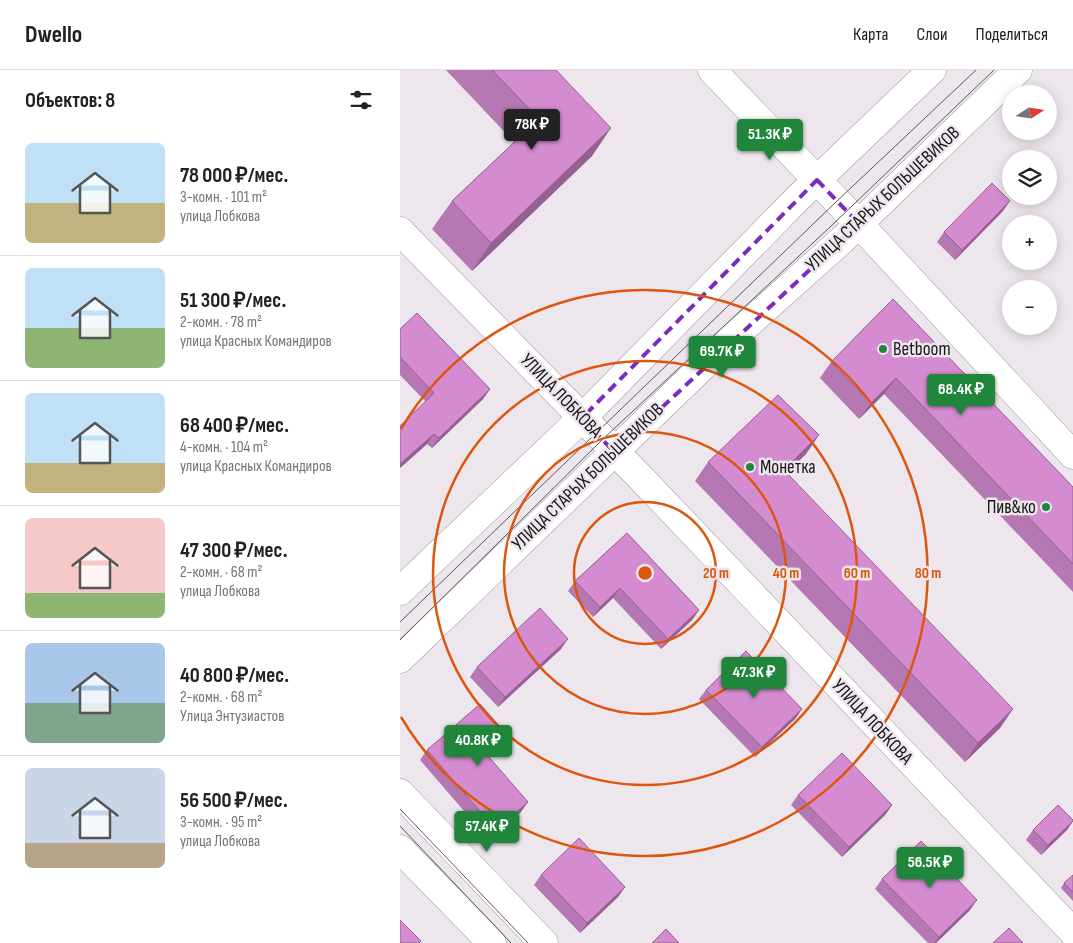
<!DOCTYPE html>
<html lang="ru">
<meta charset="utf-8">
<style>
:root{--surface:#fff;--page:#f2f2f2;--text:#202124;--muted:#757577;--line:#e0e0e0;--accent:#1f863b}
body{margin:0;font-family:"Sofia Sans Condensed",sans-serif;background:var(--page);color:var(--text);height:100vh;display:flex;flex-direction:column;font-size:19px;white-space:nowrap}
*{box-sizing:border-box;margin:0}
p{font-size:16px;color:var(--muted)}
.icon{flex:none;width:28px;height:28px;fill:none;stroke:currentColor;stroke-width:2;stroke-linecap:round;stroke-linejoin:round}
.map{position:relative;flex:1;overflow:hidden}
.details{display:flex;flex-direction:column;background:var(--surface);width:400px}
.details>*{flex:none}
.needle{width:32px;rotate:78deg}
.controls{position:absolute;left:602px;top:15px;display:grid;gap:10px}
.controls a{display:grid;place-items:center;width:55px;height:55px;border-radius:50%;background:var(--surface);box-shadow:0 2px 12px #0003;font-size:25px}
.price{position:absolute;translate:-50% -42px;padding:0 11px;border-radius:5px;background:var(--accent);color:#fff;font-size:16px;line-height:32px;filter:drop-shadow(0 1px 2px #0008)}
.price::after{content:'';position:absolute;left:50%;top:30px;width:15px;height:11px;margin-left:-8px;background:inherit;clip-path:polygon(0 0,100% 0,50% 100%)}
.price.selected{background:#222;color:#fff}
ul{padding:0;list-style:none}
li{display:flex;align-items:center;gap:15px;height:125px;padding:0 25px}
li+li{border-top:1px solid var(--line)}
li span{display:grid;place-items:center;flex:none;width:140px;height:100px;border-radius:8px;color:#555}
li>.icon{margin-inline-start:auto}
span .icon{width:60px;height:60px;fill:#fffc;stroke-width:1}
li b{font-size:21px}
h2{display:flex;justify-content:space-between;align-items:center;height:60px;padding:0 25px;font-size:21px}
header{display:flex;align-items:center;gap:30px;box-sizing:border-box;height:70px;padding:0 25px;background:var(--surface);border-bottom:1px solid var(--line)}
header strong{font-size:24px}
nav{display:flex;gap:28px;margin-inline-start:auto;font-size:18px}
main{display:flex;flex:1;min-height:0}
.map>svg:first-child{display:block}
.lines{fill:none;stroke-linecap:round;stroke-linejoin:round}
.minor-casing{stroke:#a0999f;stroke-width:29}
.major-casing{stroke:#a0999f;stroke-width:29}
.minor{stroke:#fff;stroke-width:28}
.major{stroke:#fff;stroke-width:28}
.tram{stroke:#5c595c;stroke-width:1}
.wall{fill:#b678b3}
.shaded-wall{fill:#946192}
.building{fill:#d48bd0;stroke:#946192}
.marked{fill:none;stroke:#7b2cbf;stroke-width:4;stroke-dasharray:10 6;stroke-linejoin:round}
.ring{fill:none;stroke:#de560d;stroke-width:2.5}
.poi-dot{fill:#1f863b;stroke:#ede6ed;stroke-width:2}
.labels{text-anchor:middle;dominant-baseline:central;stroke-width:5;stroke-linejoin:round;paint-order:stroke}
.street-label{font-size:19px;fill:#171517;stroke:#ede6ed}
.poi-label{font-size:19px;fill:#171517;stroke:#ede6ed;text-anchor:start}
.centre{fill:#de560d;stroke:#ede6ed;stroke-width:2.5}
.ring-label{font-size:15px;text-anchor:middle;font-weight:bold;fill:#de560d;stroke:#ede6ed;stroke-width:5;stroke-linejoin:round;paint-order:stroke}
</style>
<header>
<strong>Dwello</strong>
<nav><a>Карта</a><a>Слои</a><a>Поделиться</a></nav>
</header>
<main>
<section class="details">
<h2>Объектов: 8<svg class="icon" aria-label="filters" viewBox="0 0 24 24"><path d="M4 7h16M4 17h16"/><circle cx="9" cy="7" r="2"/><circle cx="15" cy="17" r="2"/></svg></h2>
<ul>
<li><span style="background:linear-gradient(#bfe0f5 60%,#c2b280 0)"><svg class="icon" aria-label="home" viewBox="0 0 24 24"><path d="M3 11l9-7 9 7M6 9v11h12V9"/></svg></span><div><b>78 000 ₽/мес.</b><p>3-комн. · 101 m²</p><p>улица Лобкова</p></div></li>
<li><span style="background:linear-gradient(#bfe0f5 60%,#8fb573 0)"><svg class="icon" aria-label="home" viewBox="0 0 24 24"><path d="M3 11l9-7 9 7M6 9v11h12V9"/></svg></span><div><b>51 300 ₽/мес.</b><p>2-комн. · 78 m²</p><p>улица Красных Командиров</p></div></li>
<li><span style="background:linear-gradient(#bfe0f5 70%,#c2b280 0)"><svg class="icon" aria-label="home" viewBox="0 0 24 24"><path d="M3 11l9-7 9 7M6 9v11h12V9"/></svg></span><div><b>68 400 ₽/мес.</b><p>4-комн. · 104 m²</p><p>улица Красных Командиров</p></div></li>
<li><span style="background:linear-gradient(#f6c9c9 75%,#8fb573 0)"><svg class="icon" aria-label="home" viewBox="0 0 24 24"><path d="M3 11l9-7 9 7M6 9v11h12V9"/></svg></span><div><b>47 300 ₽/мес.</b><p>2-комн. · 68 m²</p><p>улица Лобкова</p></div></li>
<li><span style="background:linear-gradient(#a9c7e8 60%,#7fa58c 0)"><svg class="icon" aria-label="home" viewBox="0 0 24 24"><path d="M3 11l9-7 9 7M6 9v11h12V9"/></svg></span><div><b>40 800 ₽/мес.</b><p>2-комн. · 68 m²</p><p>Улица Энтузиастов</p></div></li>
<li><span style="background:linear-gradient(#c9d6e8 75%,#b9a48a 0)"><svg class="icon" aria-label="home" viewBox="0 0 24 24"><path d="M3 11l9-7 9 7M6 9v11h12V9"/></svg></span><div><b>56 500 ₽/мес.</b><p>3-комн. · 95 m²</p><p>улица Лобкова</p></div></li>
</ul>
</section>
<div class="map">
<svg width="673" height="873" viewBox="0 0 673 873">
<rect width="100%" height="100%" fill="#ede6ed"/>
<g class="lines">
<defs>
<g id="minor">
<polyline points="312,0 459,154 673,385"/>
<polyline points="0,161 239,406 673,862"/>
<polyline points="0,723 144,873"/>
<polyline points="0,779 92,873"/>
</g>
<g id="major">
<polyline points="0,521 182,348 397,129 532,0"/>
<polyline points="0,589 329,271 442,170 618,0"/>
</g>
</defs>
<!-- minor casing -->
<use href="#minor" class="minor-casing"/>
<!-- major casing -->
<use href="#major" class="major-casing"/>
<!-- minor -->
<use href="#minor" class="minor"/>
<!-- major -->
<use href="#major" class="major"/>
<!-- tram -->
<g class="tram">
<polyline points="0,552 437,131 576,0"/>
<polyline points="0,570 203,369 429,158 594,0"/>
<polyline points="0,739 128,873"/>
<polyline points="0,756 111,873"/>
</g>
</g>
<!-- wall -->
<g class="wall">
<polygon points="46,0 156,0 192,86 72,201 32,159 52,131 114,72"/>
<polygon points="603,141 555,190 537,172 544,162"/>
<polygon points="493,229 673,417 673,522 484,324 459,349 420,308 431,292"/>
<polygon points="0,259 90,319 83,329 32,378 27,374 0,398 0,356 26,332 0,305"/>
<polygon points="406,384 386,403 600,658 565,692 295,411 308,392"/>
<polygon points="227,463 299,540 292,550 261,579 213,528 193,547 168,521 175,511"/>
<polygon points="161,579 98,637 70,607 77,597"/>
<polygon points="306,620 402,639 395,649 355,687 299,629"/>
<polygon points="97,671 84,681 121,742 89,770 20,690 27,680"/>
<polygon points="398,725 492,735 485,745 442,787 391,735"/>
<polygon points="673,751 667,760 641,785 626,770 633,760"/>
<polygon points="141,805 225,817 218,827 180,863 134,815"/>
<polygon points="673,805 673,831 661,818 664,813"/>
<polygon points="482,809 570,840 536,873 528,873 475,819"/>
</g>
<!-- shaded-wall -->
<g class="shaded-wall">
<polygon points="211,58 192,86 72,201 91,173"/>
<polygon points="610,131 603,141 555,190 562,180"/>
<polygon points="496,308 484,324 459,349 471,333"/>
<polygon points="90,319 83,329 32,378 39,368"/>
<polygon points="34,364 27,374 0,398 0,394"/>
<polygon points="419,365 406,384 370,419 384,400"/>
<polygon points="220,518 213,528 193,547 200,537"/>
<polygon points="299,540 292,550 261,579 268,569"/>
<polygon points="168,569 161,579 98,637 105,627"/>
<polygon points="402,639 395,649 355,687 362,677"/>
<polygon points="613,639 600,658 565,692 578,673"/>
<polygon points="104,661 97,671 75,689 82,679"/>
<polygon points="128,732 121,742 89,770 96,760"/>
<polygon points="492,735 485,745 442,787 449,777"/>
<polygon points="673,751 667,760 641,785 648,775"/>
<polygon points="225,817 218,827 180,863 187,853"/>
<polygon points="577,830 570,840 536,873 534,873 539,867"/>
</g>
<!-- building -->
<g class="building">
<polygon points="92,0 156,0 211,58 91,173 52,131 139,49"/>
<polygon points="592,113 610,131 562,180 544,162"/>
<polygon points="493,229 673,417 673,494 496,308 471,333 431,292"/>
<polygon points="17,243 90,319 39,368 34,364 0,394 0,356 34,323 0,287 0,259"/>
<polygon points="378,325 419,365 384,400 613,639 578,673 308,392"/>
<polygon points="227,463 299,540 268,569 220,518 200,537 175,511"/>
<polygon points="140,538 168,569 105,627 77,597"/>
<polygon points="346,581 402,639 362,677 306,620"/>
<polygon points="80,634 104,661 82,679 128,732 96,760 27,680"/>
<polygon points="442,683 492,735 449,777 398,725"/>
<polygon points="658,735 673,750 673,751 648,775 633,760"/>
<polygon points="179,768 225,817 187,853 141,805"/>
<polygon points="521,771 577,830 539,867 482,809"/>
<polygon points="673,805 673,822 664,813"/>
<polygon points="0,850 21,871 19,873 0,873"/>
<polygon points="609,858 623,873 593,873"/>
<polygon points="266,859 279,873 252,873"/>
</g>
<!-- marked area -->
<path class="marked" d="M417,110L459,154L214,382L182,348Z"/>
<!-- distance rings -->
<g class="ring">
<circle cx="245" cy="503" r="71"/>
<circle cx="245" cy="503" r="141"/>
<circle cx="245" cy="503" r="212"/>
<path d="M1 359A283 283 0 1 1 1 647"/>
</g>
<!-- markers -->
<g class="poi-dot">
<circle cx="483" cy="279" r="5"/>
<circle cx="350" cy="397" r="5"/>
<circle cx="646" cy="437" r="5"/>
</g>
<g class="labels">
<!-- street labels -->
<g class="street-label">
<text transform="translate(483 129) rotate(-43)">УЛИЦА СТАРЫХ БОЛЬШЕВИКОВ</text>
<text transform="translate(161 326) rotate(46)">УЛИЦА ЛОБКОВА</text>
<text transform="translate(188 407) rotate(-44)">УЛИЦА СТАРЫХ БОЛЬШЕВИКОВ</text>
<text transform="translate(472 652) rotate(47)">УЛИЦА ЛОБКОВА</text>
</g>
<!-- poi labels -->
<g class="poi-label">
<text x="493" y="279">Betboom</text>
<text x="360" y="397">Монетка</text>
<text x="636" y="437" text-anchor="end">Пив&amp;ко</text>
</g>
</g>
<circle cx="245" cy="503" r="8" class="centre"/>
<g class="ring-label">
<text x="316" y="508">20 m</text>
<text x="386" y="508">40 m</text>
<text x="457" y="508">60 m</text>
<text x="528" y="508">80 m</text>
</g>
</svg>
<div class="controls">
<a><svg class="needle" viewBox="-14 -14 28 28"><path d="M0-13l5 13h-10z" fill="#e53935"/><path d="M0 13l5-13h-10z" fill="#757577"/></svg></a>
<a><svg class="icon" aria-label="layers" viewBox="0 0 24 24"><path d="M12 4l9 5-9 5-9-5zM3 14l9 5 9-5"/></svg></a>
<a>+</a>
<a>−</a>
</div>
<b class="price selected" style="left:132px;top:81px">78K ₽</b>
<b class="price" style="left:370px;top:91px">51.3K ₽</b>
<b class="price" style="left:322px;top:308px">69.7K ₽</b>
<b class="price" style="left:561px;top:346px">68.4K ₽</b>
<b class="price" style="left:354px;top:629px">47.3K ₽</b>
<b class="price" style="left:78px;top:697px">40.8K ₽</b>
<b class="price" style="left:87px;top:783px">57.4K ₽</b>
<b class="price" style="left:530px;top:819px">56.5K ₽</b>
</div>
</main>
